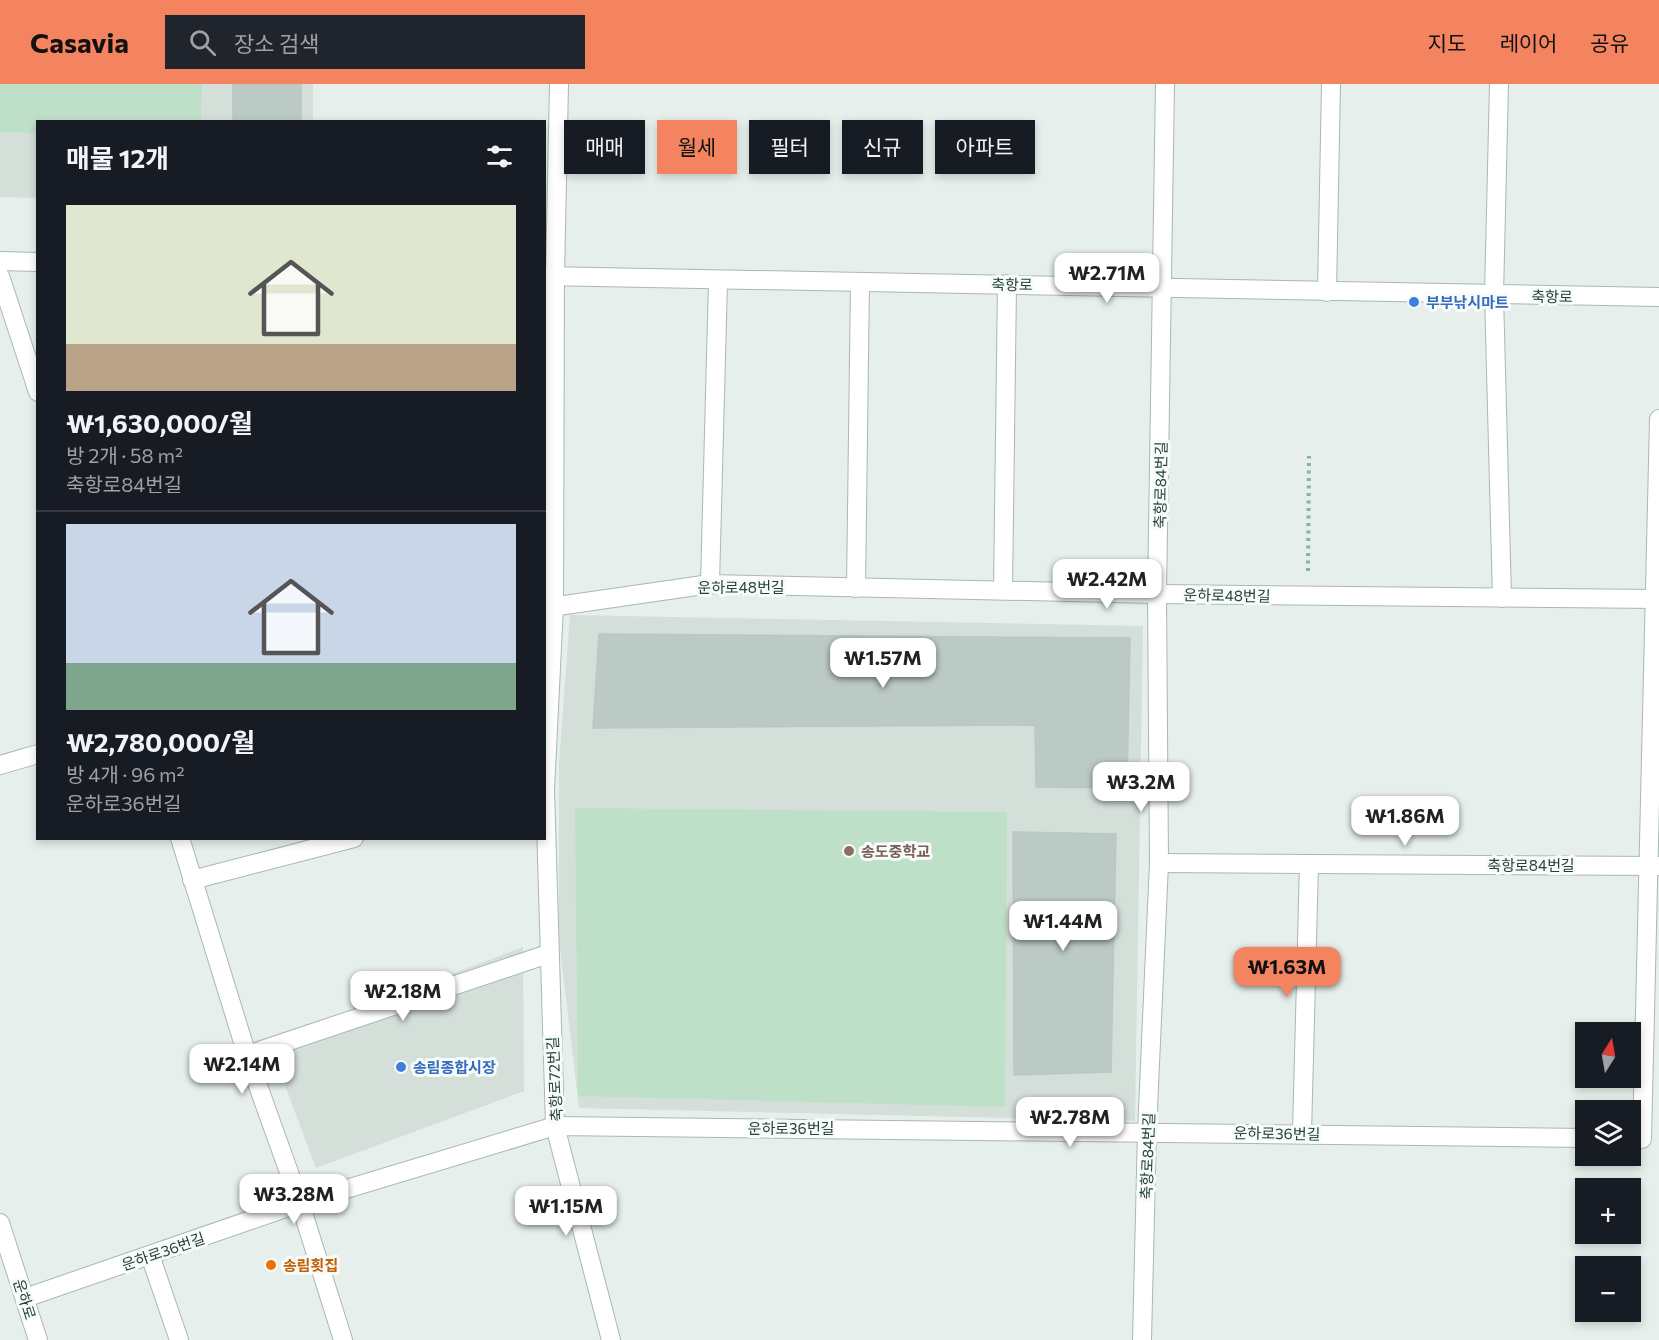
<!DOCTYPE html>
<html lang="ko">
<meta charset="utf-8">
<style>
:root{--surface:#171b24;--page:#20242c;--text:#f1f3f6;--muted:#9ea1a6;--line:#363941;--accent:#f4845f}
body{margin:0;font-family:Commissioner,"Noto Sans KR",sans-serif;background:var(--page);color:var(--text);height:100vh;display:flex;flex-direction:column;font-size:22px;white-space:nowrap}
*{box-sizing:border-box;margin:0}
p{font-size:20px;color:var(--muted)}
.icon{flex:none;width:33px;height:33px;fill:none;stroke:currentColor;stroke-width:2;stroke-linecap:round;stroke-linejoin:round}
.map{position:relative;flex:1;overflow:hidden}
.sheet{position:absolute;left:36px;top:36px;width:510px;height:720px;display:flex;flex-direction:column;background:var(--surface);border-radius:0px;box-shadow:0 3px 9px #0003}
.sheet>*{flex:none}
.guide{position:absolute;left:564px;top:36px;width:570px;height:54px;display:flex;gap:12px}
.needle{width:39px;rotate:11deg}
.fabs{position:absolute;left:1575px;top:938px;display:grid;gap:12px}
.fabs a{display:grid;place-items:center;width:66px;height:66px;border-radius:0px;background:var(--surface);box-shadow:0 3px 9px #0003;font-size:30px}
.price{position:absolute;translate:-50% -51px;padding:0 14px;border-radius:12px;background:#fff;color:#222;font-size:20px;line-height:39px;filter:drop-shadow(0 2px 3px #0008)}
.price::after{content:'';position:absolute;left:50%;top:36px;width:18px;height:14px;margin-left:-9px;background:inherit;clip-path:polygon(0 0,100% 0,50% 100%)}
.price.active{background:var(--accent);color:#111}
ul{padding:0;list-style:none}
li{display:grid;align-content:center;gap:12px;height:318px;padding:0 30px}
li+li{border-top:2px solid var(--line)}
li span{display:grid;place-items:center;height:186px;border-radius:0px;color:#555}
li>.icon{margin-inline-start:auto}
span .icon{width:108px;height:108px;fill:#fffc;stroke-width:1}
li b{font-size:26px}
h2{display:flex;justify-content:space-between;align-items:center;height:72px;padding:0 30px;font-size:26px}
.pill{padding:0 21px;border-radius:0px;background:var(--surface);box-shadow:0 3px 9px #0003;font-size:21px;line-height:54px}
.pill.active{background:var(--accent);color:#111}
header{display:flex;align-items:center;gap:36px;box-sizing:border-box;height:84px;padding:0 30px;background:var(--accent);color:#111}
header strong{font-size:28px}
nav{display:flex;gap:33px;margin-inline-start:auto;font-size:21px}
.search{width:420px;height:54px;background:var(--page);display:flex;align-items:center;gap:15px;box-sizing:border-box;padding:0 21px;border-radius:0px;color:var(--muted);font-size:22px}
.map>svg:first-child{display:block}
.built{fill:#d4dfda}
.green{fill:#bfe0c8}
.building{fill:#bbcac4;stroke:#b8c9c2;stroke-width:1.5}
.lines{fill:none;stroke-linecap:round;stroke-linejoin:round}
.service-casing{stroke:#a8b8b2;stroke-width:20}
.minor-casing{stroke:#a8b8b2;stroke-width:20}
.tertiary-casing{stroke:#a8b8b2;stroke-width:20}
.path{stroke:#86b3a5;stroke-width:4;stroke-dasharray:3 4.5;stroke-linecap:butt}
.service{stroke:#fff;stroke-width:18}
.minor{stroke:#fff;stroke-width:18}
.tertiary{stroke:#fff;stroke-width:18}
.shop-dot{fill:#3f7fe0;stroke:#f7fbf9;stroke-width:2}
.education-dot{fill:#8d6e63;stroke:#f7fbf9;stroke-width:2}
.food-dot{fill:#e8710a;stroke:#f7fbf9;stroke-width:2}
.labels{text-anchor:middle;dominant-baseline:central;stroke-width:6;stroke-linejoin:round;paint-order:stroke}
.street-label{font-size:15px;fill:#24423a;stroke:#f7fbf9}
.shop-label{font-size:15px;font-weight:bold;fill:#366cbe;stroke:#f7fbf9;text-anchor:start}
.education-label{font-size:15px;font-weight:bold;fill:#785e54;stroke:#f7fbf9;text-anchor:start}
.food-label{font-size:15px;font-weight:bold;fill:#c56008;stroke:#f7fbf9;text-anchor:start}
</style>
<header>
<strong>Casavia</strong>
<div class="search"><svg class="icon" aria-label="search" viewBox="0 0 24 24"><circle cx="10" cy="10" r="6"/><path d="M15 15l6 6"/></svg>장소 검색</div>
<nav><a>지도</a><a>레이어</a><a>공유</a></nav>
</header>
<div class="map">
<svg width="1659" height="1256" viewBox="0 0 1659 1256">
<rect width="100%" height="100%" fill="#e6efeb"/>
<!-- built -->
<g class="built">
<polygon points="0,0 313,0 313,37 38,38 37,114 0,113"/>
<polygon points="570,531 1143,542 1135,1037 579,1024 559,855 559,679"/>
<polygon points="523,863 524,1007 316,1084 269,959"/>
</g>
<!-- green -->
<g class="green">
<polygon points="0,0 202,0 201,37 38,38 37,49 0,48"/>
<polygon points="575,724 1007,728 1005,1023 578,1012"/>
</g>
<!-- building -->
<g class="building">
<rect x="233" y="0" width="68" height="38"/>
<polygon points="599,550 1130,554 1127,704 1036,703 1035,641 593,644"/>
<polygon points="1013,748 1116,750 1111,988 1014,991"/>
</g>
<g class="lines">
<defs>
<g id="service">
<polyline points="1499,0 1494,211 1502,514"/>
<polyline points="1327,208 1331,0"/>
<polyline points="710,500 718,197"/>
<polyline points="856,504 860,198"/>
<polyline points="1003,506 1007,200"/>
<polyline points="150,1171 179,1256"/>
</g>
<g id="minor">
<polyline points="0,192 38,308"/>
<polyline points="555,193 554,522 545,706 555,1042 611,1256"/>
<polyline points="544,524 710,500 1157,510 1659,515"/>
<polyline points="0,681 38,670"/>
<polyline points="180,754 247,971 300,1119 343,1256"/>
<polyline points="1159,779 1659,782"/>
<polyline points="192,796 354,754"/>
<polyline points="247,971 548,870"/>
<polyline points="1302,1049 1309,780"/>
<polyline points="1642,1055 1659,335"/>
<polyline points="25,1214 300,1119 555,1042 1586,1054"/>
<polyline points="1142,1256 1147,1047 1159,779 1157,510 1165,0"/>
</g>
<g id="tertiary">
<polyline points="0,177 38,178"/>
<polyline points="544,192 1659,213"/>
<polyline points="555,193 559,0"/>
<polyline points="0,1139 38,1256"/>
</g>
</defs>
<!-- service casing -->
<use href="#service" class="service-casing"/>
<!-- minor casing -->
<use href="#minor" class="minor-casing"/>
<!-- tertiary casing -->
<use href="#tertiary" class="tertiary-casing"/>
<!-- path -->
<polyline class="path" points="1308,487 1309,372"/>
<!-- service -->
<use href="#service" class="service"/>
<!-- minor -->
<use href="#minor" class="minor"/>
<!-- tertiary -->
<use href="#tertiary" class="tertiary"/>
</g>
<!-- markers -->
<g class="shop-dot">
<circle cx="1414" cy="218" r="6"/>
<circle cx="401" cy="983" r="6"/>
</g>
<circle class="education-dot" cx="849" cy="767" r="6"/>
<circle class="food-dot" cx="271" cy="1181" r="6"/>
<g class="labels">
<!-- street labels -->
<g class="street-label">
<text transform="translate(1012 200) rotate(1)">축항로</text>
<text transform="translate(1552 212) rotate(1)">축항로</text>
<text transform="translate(1160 401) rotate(-89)">축항로84번길</text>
<text x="741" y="503">운하로48번길</text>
<text transform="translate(1227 511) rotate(1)">운하로48번길</text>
<text x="1531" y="781">축항로84번길</text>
<text transform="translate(554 995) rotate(-93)">축항로72번길</text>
<text x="791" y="1044">운하로36번길</text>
<text transform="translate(1277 1049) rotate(1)">운하로36번길</text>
<text transform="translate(1147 1072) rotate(-88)">축항로84번길</text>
<text transform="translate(163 1167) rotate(-19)">운하로36번길</text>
<text transform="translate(25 1215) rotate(72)">운하로</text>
</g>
<!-- shop labels -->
<g class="shop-label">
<text x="1426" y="218">부부낚시마트</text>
<text x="413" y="983">송림종합시장</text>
</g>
<!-- education labels -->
<g class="education-label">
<text x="861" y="767">송도중학교</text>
</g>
<!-- food labels -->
<g class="food-label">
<text x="283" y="1181">송림횟집</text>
</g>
</g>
</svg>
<div class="fabs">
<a><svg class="needle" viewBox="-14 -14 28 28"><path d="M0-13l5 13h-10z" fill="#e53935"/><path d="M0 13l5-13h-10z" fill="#9ea1a6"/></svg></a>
<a><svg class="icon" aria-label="layers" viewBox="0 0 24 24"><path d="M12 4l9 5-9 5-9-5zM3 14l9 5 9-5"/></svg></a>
<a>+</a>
<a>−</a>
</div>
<b class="price" style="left:1107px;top:220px">₩2.71M</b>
<b class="price" style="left:1107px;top:526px">₩2.42M</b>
<b class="price" style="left:883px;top:605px">₩1.57M</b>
<b class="price" style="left:1141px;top:729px">₩3.2M</b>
<b class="price" style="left:1405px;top:763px">₩1.86M</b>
<b class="price" style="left:1063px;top:868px">₩1.44M</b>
<b class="price active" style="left:1287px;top:914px">₩1.63M</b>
<b class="price" style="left:403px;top:938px">₩2.18M</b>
<b class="price" style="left:242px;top:1011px">₩2.14M</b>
<b class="price" style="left:1070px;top:1064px">₩2.78M</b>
<b class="price" style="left:294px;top:1141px">₩3.28M</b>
<b class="price" style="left:566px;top:1153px">₩1.15M</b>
<div class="guide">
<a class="pill">매매</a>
<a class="pill active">월세</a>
<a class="pill">필터</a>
<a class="pill">신규</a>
<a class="pill">아파트</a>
</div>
<section class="sheet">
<h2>매물 12개<svg class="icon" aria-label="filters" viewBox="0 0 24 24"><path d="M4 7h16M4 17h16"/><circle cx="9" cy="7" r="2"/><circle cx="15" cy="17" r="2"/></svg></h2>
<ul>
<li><span style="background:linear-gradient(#dfe7d0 75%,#b9a48a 0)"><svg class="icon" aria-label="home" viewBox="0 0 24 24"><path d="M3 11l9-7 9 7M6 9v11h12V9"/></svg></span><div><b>₩1,630,000/월</b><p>방 2개 · 58 m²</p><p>축항로84번길</p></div></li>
<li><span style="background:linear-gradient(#c9d6e8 75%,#7fa58c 0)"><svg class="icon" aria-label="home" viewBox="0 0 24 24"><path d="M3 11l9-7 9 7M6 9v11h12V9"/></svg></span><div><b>₩2,780,000/월</b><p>방 4개 · 96 m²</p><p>운하로36번길</p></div></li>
</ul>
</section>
</div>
